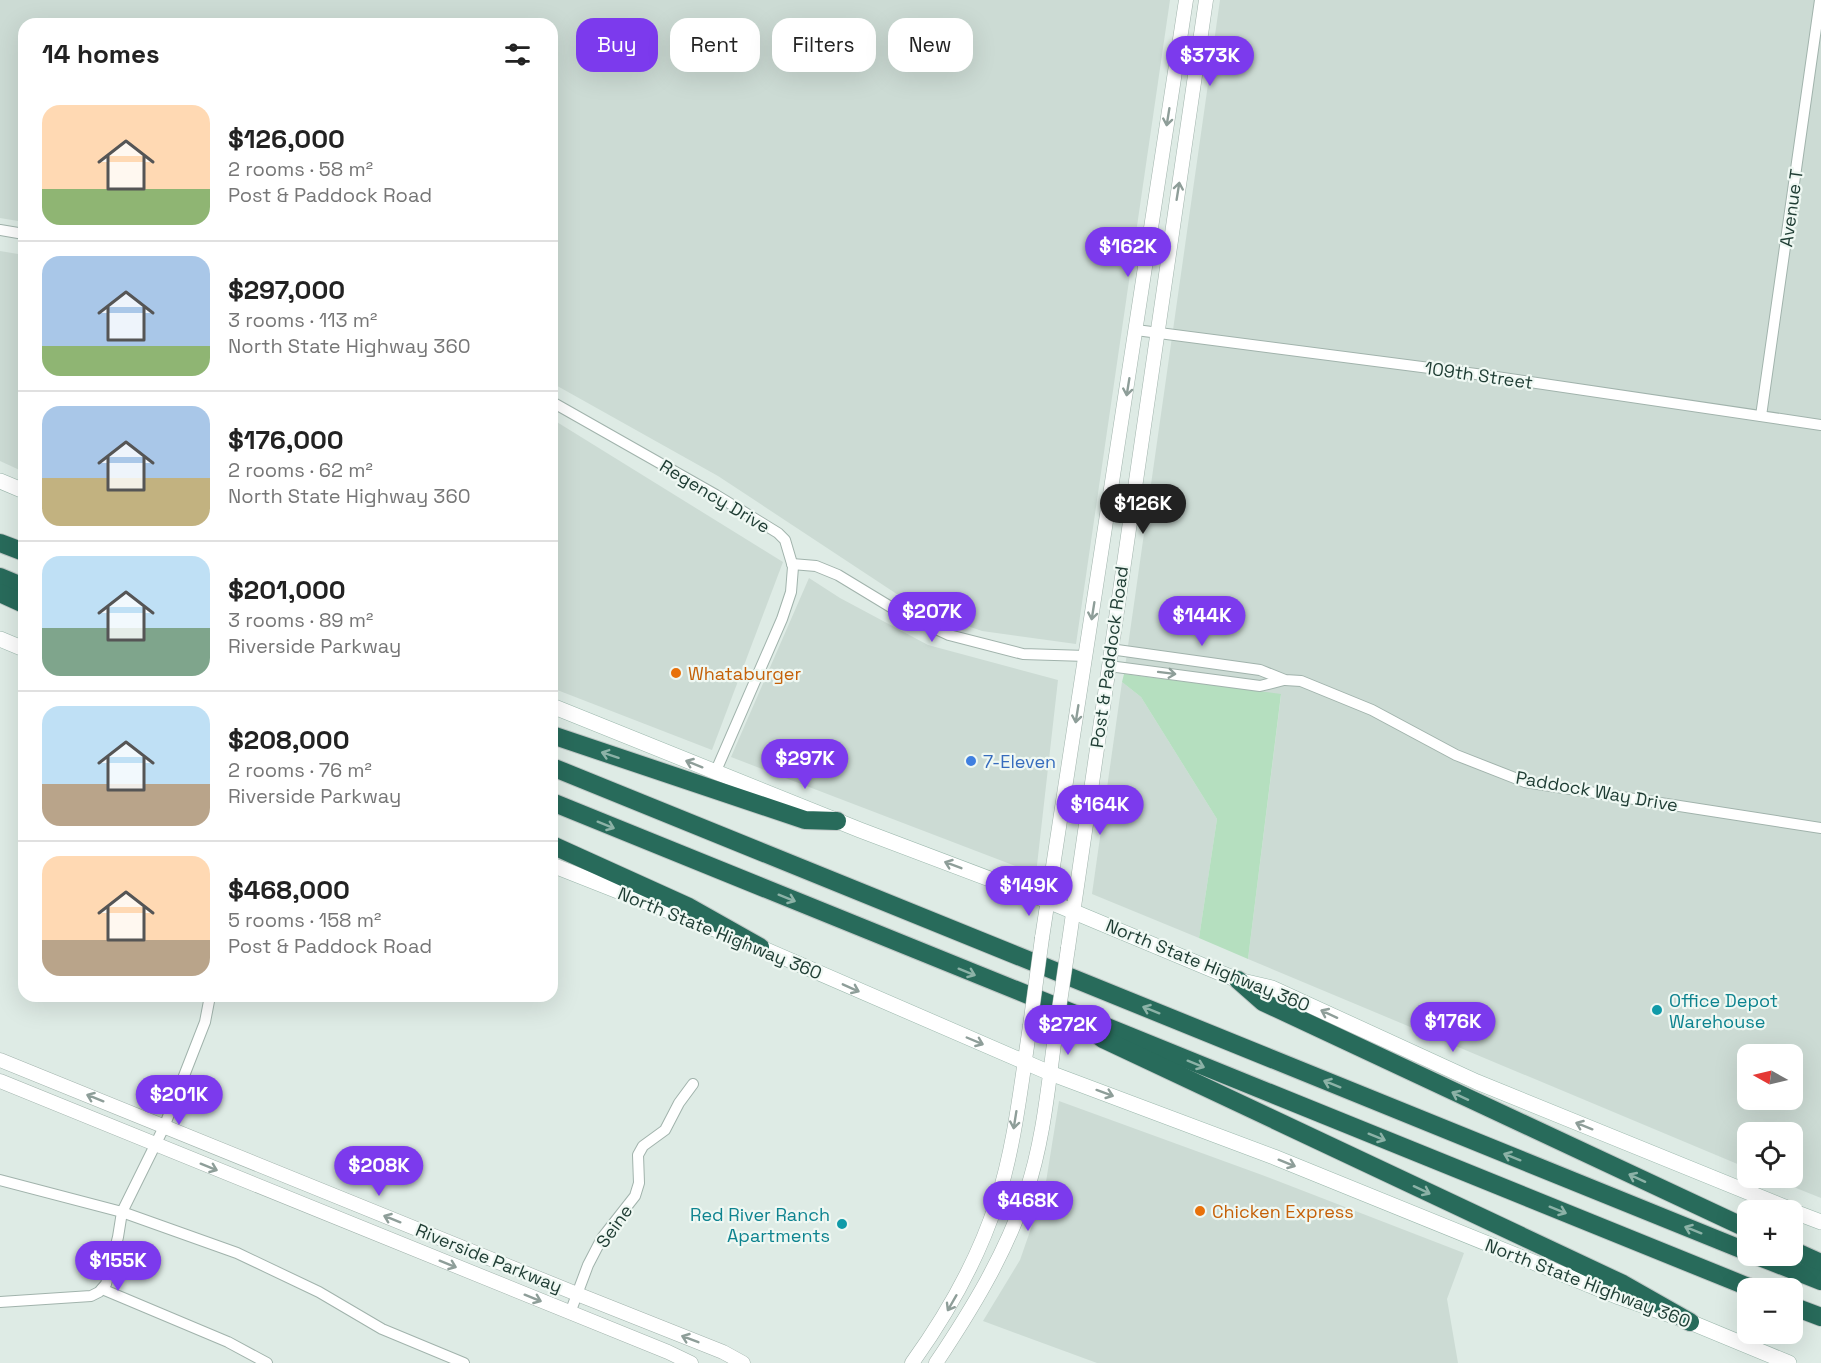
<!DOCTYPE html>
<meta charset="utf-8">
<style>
:root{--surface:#fff;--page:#f6f6f6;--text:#222;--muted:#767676;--line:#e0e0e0;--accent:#7c3aed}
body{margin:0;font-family:"Space Grotesk",sans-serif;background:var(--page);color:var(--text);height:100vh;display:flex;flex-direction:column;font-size:22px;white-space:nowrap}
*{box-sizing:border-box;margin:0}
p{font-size:20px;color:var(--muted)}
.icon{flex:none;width:33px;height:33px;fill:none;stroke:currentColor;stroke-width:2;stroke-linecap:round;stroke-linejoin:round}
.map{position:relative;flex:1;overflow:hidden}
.drawer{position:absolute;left:18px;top:18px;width:540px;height:984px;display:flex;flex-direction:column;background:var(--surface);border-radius:18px;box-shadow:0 6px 24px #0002}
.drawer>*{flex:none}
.top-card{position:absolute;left:576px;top:18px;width:570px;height:54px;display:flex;gap:12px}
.needle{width:39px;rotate:278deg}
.controls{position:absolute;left:1737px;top:1044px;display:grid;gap:12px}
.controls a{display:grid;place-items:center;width:66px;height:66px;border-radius:12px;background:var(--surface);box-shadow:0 6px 24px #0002;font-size:30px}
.price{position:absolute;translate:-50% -51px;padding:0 14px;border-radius:21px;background:var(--accent);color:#fff;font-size:20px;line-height:39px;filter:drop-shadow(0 2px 3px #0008)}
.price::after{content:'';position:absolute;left:50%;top:36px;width:18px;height:14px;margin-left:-9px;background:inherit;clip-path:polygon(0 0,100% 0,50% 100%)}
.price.active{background:#222;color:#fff}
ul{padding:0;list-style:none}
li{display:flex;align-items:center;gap:18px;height:150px;padding:0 24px}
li+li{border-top:2px solid var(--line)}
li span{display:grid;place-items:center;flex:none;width:168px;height:120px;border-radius:18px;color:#555}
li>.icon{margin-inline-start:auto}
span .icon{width:72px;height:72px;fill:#fffc;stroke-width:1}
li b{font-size:26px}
h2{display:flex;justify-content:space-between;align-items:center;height:72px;padding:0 24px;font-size:26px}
.pill{padding:0 21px;border-radius:18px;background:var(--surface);box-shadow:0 6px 24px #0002;font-size:21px;line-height:54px}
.pill.active{background:var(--accent);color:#fff}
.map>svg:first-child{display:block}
.built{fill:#ccdbd4;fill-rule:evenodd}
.green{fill:#b5dfbf}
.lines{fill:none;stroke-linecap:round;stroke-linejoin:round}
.minor-casing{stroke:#a1b3ac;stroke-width:12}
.tertiary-casing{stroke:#a1b3ac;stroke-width:15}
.secondary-casing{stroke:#9cb8ad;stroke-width:16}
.motorway-casing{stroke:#c0c8c6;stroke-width:20}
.minor{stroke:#fff;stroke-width:10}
.tertiary{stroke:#fff;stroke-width:14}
.secondary{stroke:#fff;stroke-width:15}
.motorway{stroke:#286b5b;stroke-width:18}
.tertiary-bridge-casing{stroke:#a1b3ac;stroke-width:15;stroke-linecap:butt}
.tertiary-bridge{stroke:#fff;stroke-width:14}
.oneway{stroke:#8e9e99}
.oneway2{stroke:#8cb2a7}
.food-dot{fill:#e8710a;stroke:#eff8f3;stroke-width:2}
.shop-dot{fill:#3f7fe0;stroke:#eff8f3;stroke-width:2}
.culture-dot{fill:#0f9aa8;stroke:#eff8f3;stroke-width:2}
.labels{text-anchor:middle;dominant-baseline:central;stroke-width:4.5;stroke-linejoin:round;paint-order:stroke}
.street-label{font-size:18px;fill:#1e3c33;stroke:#eff8f3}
.food-label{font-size:18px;fill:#c56008;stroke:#eff8f3;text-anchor:start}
.shop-label{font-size:18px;fill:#366cbe;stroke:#eff8f3;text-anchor:start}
.culture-label{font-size:18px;fill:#0d838f;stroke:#eff8f3;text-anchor:start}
</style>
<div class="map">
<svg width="1821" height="1363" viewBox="0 0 1821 1363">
<rect width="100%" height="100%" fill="#deebe5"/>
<!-- built -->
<g class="built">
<polygon points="0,0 1170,0 1076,644 982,631 921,610 718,476 552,383 552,24 24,24 24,222 0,218"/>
<path d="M1220,0H1821V1198L1771,1178H1792V1132H1748L1747,1168L1248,959L1281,695L1124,674ZM1748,1054H1792V1100H1748Z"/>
<polygon points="0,251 24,255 24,472 0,461"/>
<polygon points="552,419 783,562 712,750 552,688"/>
<polygon points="809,578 840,598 928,645 1058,680 1036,874 731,757"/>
<polygon points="1122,682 1141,697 1217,819 1199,938 1092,894"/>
<polygon points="1059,1101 1262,1175 1464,1253 1447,1299 1458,1363 1097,1363 983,1321 1020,1260 1045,1188"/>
</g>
<!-- green -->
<polygon class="green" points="1124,674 1281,694 1248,959 1199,938 1217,819 1141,697 1122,682"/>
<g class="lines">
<defs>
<g id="minor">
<polyline points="0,230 24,234"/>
<polyline points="1136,330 1476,374 1821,425"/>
<polyline points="552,402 716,495 778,533 785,540 793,567 791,592 782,619 715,773"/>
<polyline points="1761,416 1820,0"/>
<polyline points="792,564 816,566 838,575 899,612 949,635 1023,654 1086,656"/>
<polyline points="1110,649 1260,670 1285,680 1301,681 1372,710 1456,755 1525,782 1821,828"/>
<polyline points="1109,666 1260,686 1284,680"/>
<polyline points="0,1180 122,1212 237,1253 319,1292 382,1329 464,1363"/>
<polyline points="102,1289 228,1342 267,1363"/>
<polyline points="0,1302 91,1296 99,1292 106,1284 118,1237 122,1212 164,1127 205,1022 210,996"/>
<polyline points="570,1313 588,1265 602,1238 635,1196 639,1183 638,1155 643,1146 665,1130 679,1103 693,1084"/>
</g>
<g id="tertiary">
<polyline points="1042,938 1186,0"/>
<polyline points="1068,948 1206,0"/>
<polyline points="0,1060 577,1294 723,1352 743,1363"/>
<polyline points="0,1081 668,1352 691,1363"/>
<path d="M912,1363C948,1313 978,1260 997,1201C1015,1145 1021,1084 1030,1026"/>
<path d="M936,1363C972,1309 1005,1255 1026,1193C1043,1143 1048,1088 1055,1036"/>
</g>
<g id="secondary">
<polyline points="0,481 24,491"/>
<polyline points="0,639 24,649"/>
<polyline points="552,706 860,830 1048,901 1218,972 1238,980 1272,988 1477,1082 1792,1210"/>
<polyline points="552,865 717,930"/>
<polyline points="750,943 1050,1073 1274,1157 1619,1297 1690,1322 1789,1363"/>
<polyline points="1792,1211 1821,1222"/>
</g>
<g id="motorway">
<polyline points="0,543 24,552"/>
<polyline points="0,577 24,587"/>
<polyline points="0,593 24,604"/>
<polyline points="552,735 805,820 837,821"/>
<polyline points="552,767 1748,1252"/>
<polyline points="552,802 1751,1288"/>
<polyline points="552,845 689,907 760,947"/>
<polyline points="1238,980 1263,1002 1748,1229"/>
<polyline points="1099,1036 1103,1039 1623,1284 1690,1322"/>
<polyline points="1792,1250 1821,1263"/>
<polyline points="1757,1256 1821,1281"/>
<polyline points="1792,1306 1821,1317"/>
</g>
</defs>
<!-- minor casing -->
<use href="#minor" class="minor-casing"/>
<!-- tertiary casing -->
<use href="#tertiary" class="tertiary-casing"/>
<!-- secondary casing -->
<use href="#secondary" class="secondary-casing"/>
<!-- motorway casing -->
<use href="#motorway" class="motorway-casing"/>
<!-- minor -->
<use href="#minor" class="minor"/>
<!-- tertiary -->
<use href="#tertiary" class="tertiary"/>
<!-- secondary -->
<use href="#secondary" class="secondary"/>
<!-- motorway -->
<use href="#motorway" class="motorway"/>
<defs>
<g id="tertiary-bridge">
<polyline points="1030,1026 1042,938"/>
<polyline points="1055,1036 1068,948"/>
</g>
</defs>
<!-- tertiary-bridge casing -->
<use href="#tertiary-bridge" class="tertiary-bridge-casing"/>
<!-- tertiary-bridge -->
<use href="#tertiary-bridge" class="tertiary-bridge"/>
</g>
<!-- one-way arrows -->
<defs><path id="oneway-shaft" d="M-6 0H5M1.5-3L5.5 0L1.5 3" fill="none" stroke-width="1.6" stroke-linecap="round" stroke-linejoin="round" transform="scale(1.5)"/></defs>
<g class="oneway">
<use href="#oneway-shaft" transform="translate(1168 117) rotate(99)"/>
<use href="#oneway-shaft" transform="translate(1178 191) rotate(-81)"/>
<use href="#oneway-shaft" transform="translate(1128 387) rotate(99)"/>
<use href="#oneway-shaft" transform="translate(1093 611) rotate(99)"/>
<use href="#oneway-shaft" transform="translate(1167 673) rotate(7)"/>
<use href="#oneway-shaft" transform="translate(1077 714) rotate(99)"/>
<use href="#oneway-shaft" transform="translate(694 764) rotate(-158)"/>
<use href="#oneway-shaft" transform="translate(953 865) rotate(-159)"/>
<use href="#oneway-shaft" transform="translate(851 988) rotate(24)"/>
<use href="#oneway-shaft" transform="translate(1329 1014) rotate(-155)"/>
<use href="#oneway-shaft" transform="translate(975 1041) rotate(23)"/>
<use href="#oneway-shaft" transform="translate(1105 1093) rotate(20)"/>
<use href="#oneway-shaft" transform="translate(95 1098) rotate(-158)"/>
<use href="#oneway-shaft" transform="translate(1015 1120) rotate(99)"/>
<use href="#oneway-shaft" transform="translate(1584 1126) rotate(-158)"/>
<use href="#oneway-shaft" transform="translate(1287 1163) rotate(22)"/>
<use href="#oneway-shaft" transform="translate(209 1167) rotate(22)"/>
<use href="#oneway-shaft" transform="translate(392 1219) rotate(-158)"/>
<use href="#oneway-shaft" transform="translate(448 1264) rotate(22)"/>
<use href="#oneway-shaft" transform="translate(533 1298) rotate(22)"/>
<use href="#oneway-shaft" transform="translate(952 1303) rotate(120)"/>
<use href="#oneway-shaft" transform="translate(690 1339) rotate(-159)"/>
</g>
<g class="oneway2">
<use href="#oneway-shaft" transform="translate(610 755) rotate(-162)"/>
<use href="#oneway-shaft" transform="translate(606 825) rotate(22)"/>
<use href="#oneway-shaft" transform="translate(787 898) rotate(22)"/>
<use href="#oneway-shaft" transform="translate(967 972) rotate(22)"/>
<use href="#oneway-shaft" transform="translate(1151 1010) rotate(-158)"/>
<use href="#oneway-shaft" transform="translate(1196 1064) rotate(22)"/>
<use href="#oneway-shaft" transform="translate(1332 1084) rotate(-158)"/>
<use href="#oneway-shaft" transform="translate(1460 1096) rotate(-155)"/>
<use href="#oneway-shaft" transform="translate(1377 1137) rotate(22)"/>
<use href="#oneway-shaft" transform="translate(1512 1157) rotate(-158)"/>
<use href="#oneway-shaft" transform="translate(1637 1178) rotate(-155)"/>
<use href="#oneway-shaft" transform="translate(1422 1190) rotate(25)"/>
<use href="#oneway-shaft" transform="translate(1558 1210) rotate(22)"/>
<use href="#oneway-shaft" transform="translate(1693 1230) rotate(-158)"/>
</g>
<!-- markers -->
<g class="food-dot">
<circle cx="676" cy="673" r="6"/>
<circle cx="1200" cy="1211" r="6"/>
</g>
<circle class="shop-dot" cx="971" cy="761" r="6"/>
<g class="culture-dot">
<circle cx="1657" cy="1010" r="6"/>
<circle cx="842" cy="1224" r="6"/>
</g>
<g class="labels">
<!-- street labels -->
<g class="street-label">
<text transform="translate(1791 208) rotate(-82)">Avenue T</text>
<text transform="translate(1479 375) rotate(8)">109th Street</text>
<text transform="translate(715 496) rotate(31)">Regency Drive</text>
<text transform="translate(1109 657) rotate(-82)">Post &amp; Paddock Road</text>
<text transform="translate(1597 791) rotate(10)">Paddock Way Drive</text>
<text transform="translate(720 933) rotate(22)">North State Highway 360</text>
<text transform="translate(1208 965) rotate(22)">North State Highway 360</text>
<text transform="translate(614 1226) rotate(-54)">Seine</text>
<text transform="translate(489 1258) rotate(22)">Riverside Parkway</text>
<text transform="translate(1588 1283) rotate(21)">North State Highway 360</text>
</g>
<!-- food labels -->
<g class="food-label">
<text x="688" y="673">Whataburger</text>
<text x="1212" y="1211">Chicken Express</text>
</g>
<!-- shop labels -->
<g class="shop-label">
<text x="983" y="761">7-Eleven</text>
</g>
<!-- culture labels -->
<g class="culture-label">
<text x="1669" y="1000">Office Depot<tspan x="1669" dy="21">Warehouse</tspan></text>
<text x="830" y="1214" text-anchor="end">Red River Ranch<tspan x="830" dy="21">Apartments</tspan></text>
</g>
</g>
</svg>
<div class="controls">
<a><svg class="needle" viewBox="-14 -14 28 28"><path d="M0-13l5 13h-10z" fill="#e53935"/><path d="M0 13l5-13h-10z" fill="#767676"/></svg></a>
<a><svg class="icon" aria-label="locate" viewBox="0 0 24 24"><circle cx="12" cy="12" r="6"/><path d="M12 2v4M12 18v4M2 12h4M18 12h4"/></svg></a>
<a>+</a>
<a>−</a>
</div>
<b class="price" style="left:1210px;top:87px">$373K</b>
<b class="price" style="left:1128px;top:278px">$162K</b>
<b class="price active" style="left:1143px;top:535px">$126K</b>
<b class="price" style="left:932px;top:643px">$207K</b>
<b class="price" style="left:1202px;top:647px">$144K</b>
<b class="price" style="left:805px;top:790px">$297K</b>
<b class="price" style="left:1100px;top:836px">$164K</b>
<b class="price" style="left:1029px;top:917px">$149K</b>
<b class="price" style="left:1453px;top:1053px">$176K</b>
<b class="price" style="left:1068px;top:1056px">$272K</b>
<b class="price" style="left:179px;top:1126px">$201K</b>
<b class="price" style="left:379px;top:1197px">$208K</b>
<b class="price" style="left:1028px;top:1232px">$468K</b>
<b class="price" style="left:118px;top:1292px">$155K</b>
<div class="top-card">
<a class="pill active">Buy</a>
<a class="pill">Rent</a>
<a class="pill">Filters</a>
<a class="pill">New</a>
</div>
<section class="drawer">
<h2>14 homes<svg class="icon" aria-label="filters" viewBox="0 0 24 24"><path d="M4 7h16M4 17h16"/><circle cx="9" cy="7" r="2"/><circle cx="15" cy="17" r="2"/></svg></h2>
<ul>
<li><span style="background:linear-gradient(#ffd9b3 70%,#8fb573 0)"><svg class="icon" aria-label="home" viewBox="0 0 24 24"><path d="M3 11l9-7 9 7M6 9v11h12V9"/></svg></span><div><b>$126,000</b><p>2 rooms · 58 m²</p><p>Post &amp; Paddock Road</p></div></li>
<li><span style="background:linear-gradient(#a9c7e8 75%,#8fb573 0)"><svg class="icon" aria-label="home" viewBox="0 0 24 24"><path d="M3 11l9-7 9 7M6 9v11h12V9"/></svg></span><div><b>$297,000</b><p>3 rooms · 113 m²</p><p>North State Highway 360</p></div></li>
<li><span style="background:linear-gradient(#a9c7e8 60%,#c2b280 0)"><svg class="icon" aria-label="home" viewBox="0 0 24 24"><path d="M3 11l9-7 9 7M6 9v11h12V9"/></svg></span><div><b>$176,000</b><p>2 rooms · 62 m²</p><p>North State Highway 360</p></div></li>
<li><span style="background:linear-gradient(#bfe0f5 60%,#7fa58c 0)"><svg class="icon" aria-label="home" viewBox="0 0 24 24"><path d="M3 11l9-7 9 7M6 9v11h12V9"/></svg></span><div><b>$201,000</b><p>3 rooms · 89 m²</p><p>Riverside Parkway</p></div></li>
<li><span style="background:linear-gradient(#bfe0f5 65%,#b9a48a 0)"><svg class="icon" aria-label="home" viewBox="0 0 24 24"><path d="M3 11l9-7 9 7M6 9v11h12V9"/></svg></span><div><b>$208,000</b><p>2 rooms · 76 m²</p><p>Riverside Parkway</p></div></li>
<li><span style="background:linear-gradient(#ffd9b3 70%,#b9a48a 0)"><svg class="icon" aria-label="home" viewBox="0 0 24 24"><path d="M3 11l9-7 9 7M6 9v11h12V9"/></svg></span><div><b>$468,000</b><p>5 rooms · 158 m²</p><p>Post &amp; Paddock Road</p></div></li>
</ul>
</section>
</div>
